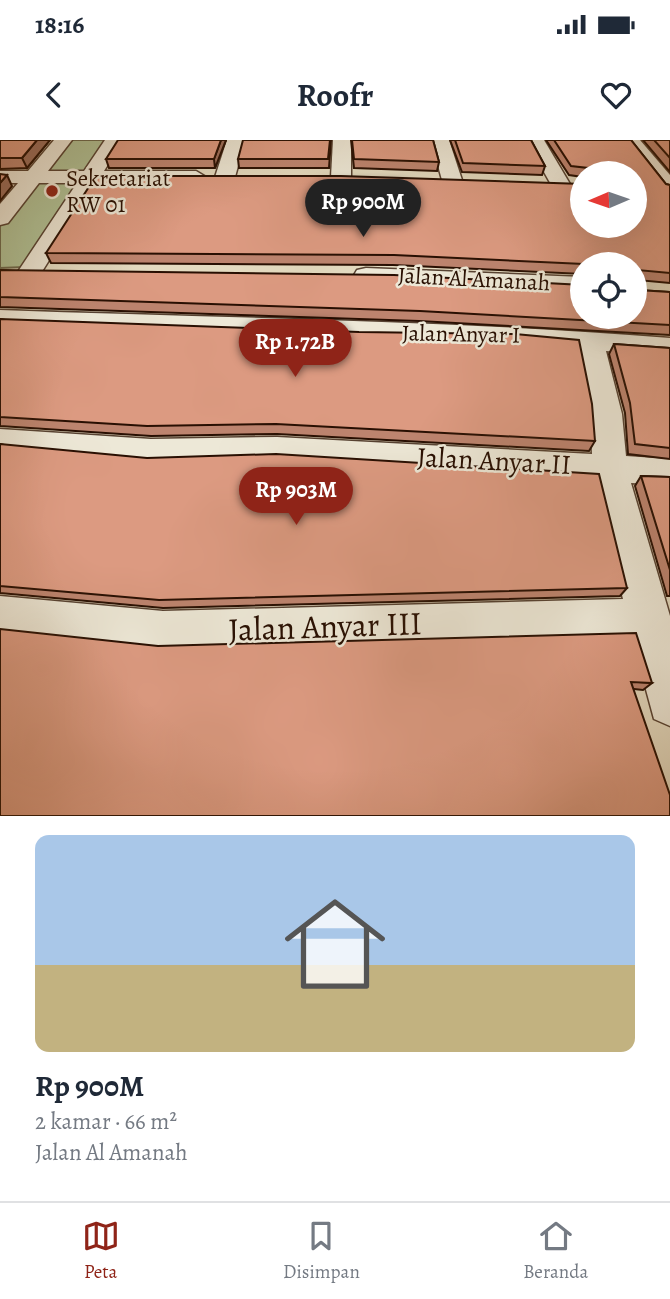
<!DOCTYPE html>
<html lang="id">
<meta charset="utf-8">
<style>
:root{--surface:#fff;--page:#f6f6f7;--text:#1f2937;--muted:#747a83;--line:#e0e1e3;--accent:#8f2418}
body{margin:0;font-family:Alegreya,serif;background:var(--page);color:var(--text);height:100vh;display:flex;flex-direction:column;font-size:26px;white-space:nowrap}
*{box-sizing:border-box;margin:0}
p{font-size:23px;color:var(--muted)}
.icon{flex:none;width:38px;height:38px;fill:none;stroke:currentColor;stroke-width:2;stroke-linecap:round;stroke-linejoin:round}
.map{position:relative;height:676px;overflow:hidden}
.sheet{display:flex;flex-direction:column;background:var(--surface);flex:1}
.sheet>*{flex:none}
.needle{width:46px;rotate:268deg}
.controls{position:absolute;left:570px;top:21px;display:grid;gap:14px}
.controls a{display:grid;place-items:center;width:77px;height:77px;border-radius:50%;background:var(--surface);box-shadow:0 7px 28px #0002;font-size:35px}
.price{position:absolute;translate:-50% -60px;padding:0 16px;border-radius:24px;background:var(--accent);color:#fff;font-size:23px;line-height:46px;filter:drop-shadow(0 2px 4px #0008)}
.price::after{content:'';position:absolute;left:50%;top:42px;width:21px;height:16px;margin-left:-10px;background:inherit;clip-path:polygon(0 0,100% 0,50% 100%)}
.price.on{background:#222;color:#fff}
ul{padding:0;list-style:none}
li{display:grid;align-content:center;gap:14px;height:371px;padding:0 35px}
li span{display:grid;place-items:center;height:217px;border-radius:14px;color:#555}
li>.icon{margin-inline-start:auto}
span .icon{width:126px;height:126px;fill:#fffc;stroke-width:1}
li b{font-size:30px}
.status{display:flex;justify-content:space-between;align-items:center;height:49px;padding:0 35px;background:var(--surface);direction:ltr}
.status svg{height:19px;fill:currentColor}
header{display:flex;justify-content:space-between;align-items:center;height:91px;padding:0 35px;background:var(--surface);font-size:32px;font-weight:700}
.tabs{display:flex;justify-content:space-around;align-items:center;height:98px;border-top:2px solid var(--line);background:var(--surface);font-size:19px;color:var(--muted)}
.tabs a{display:grid;justify-items:center;gap:4px}
.tabs .on{color:var(--accent)}
.map>svg:first-child{display:block}
.green{fill:#b0c196;stroke:#6c684c;stroke-width:2}
.lines{fill:none;stroke-linecap:round;stroke-linejoin:round}
.street-casing{stroke:#574232;stroke-width:3}
.street{fill:#ede8d7;fill-rule:evenodd}
.wall{fill:#bd846f;stroke:#280f02;stroke-width:2}
.shaded-wall{fill:#9a6c5a;stroke:#280f02;stroke-width:2}
.building{fill:#dc9a81;stroke:#280f02;stroke-width:2}
.poi-dot{fill:#8f2418;stroke:#ede8d7;stroke-width:2.5}
.labels{text-anchor:middle;dominant-baseline:central;stroke-width:5;stroke-linejoin:round;paint-order:stroke}
.far-poi-label{font-size:23px;fill:#280f02;stroke:#ede8d7;text-anchor:start}
.far-street-label{font-size:23px;fill:#280f02;stroke:#ede8d7}
.street-label{font-size:28px;fill:#280f02;stroke:#ede8d7}
.near-street-label{font-size:33px;fill:#280f02;stroke:#ede8d7}
</style>
<div class="status"><b>18:16</b><svg viewBox="0 0 49 12"><path d="M0 12V9h3v3zM5 12V6h3v6zM10 12V3h3v9zM15 12V0h3v12zM26 1h20v11H26zM47 4h2v5h-2z"/></svg></div>
<header><svg class="icon" aria-label="back" viewBox="0 0 24 24"><path d="M15 5l-7 7 7 7"/></svg>Roofr<svg class="icon" aria-label="heart" viewBox="0 0 24 24"><path d="M12 20l-8-8c-3-5 5-10 8-4 3-6 11-1 8 4z"/></svg></header>
<div class="map">
<svg width="670" height="676" viewBox="0 0 670 676">
<rect width="100%" height="100%" fill="#e4dbc1"/>
<filter id="stains"><feTurbulence type="fractalNoise" baseFrequency=".00286" numOctaves="4"/><feColorMatrix values="0 0 0 0 .2 0 0 0 0 .09 0 0 0 0 .02 0 0 0 .5 -.17"/></filter>
<radialGradient id="worn" r=".72"><stop offset=".6" stop-color="#630" stop-opacity="0"/><stop offset="1" stop-color="#630" stop-opacity=".3"/></radialGradient>
<!-- green -->
<polygon class="green" points="64,0 110,0 26,127 0,128 0,82"/>
<g class="lines">
<defs>
<g id="street">
<polygon points="54,0 72,0 48,31 84,31 105,0 123,0 104,31 196,31 206,37 196,43 97,43 38,138 20,138 17,133 77,43 39,43 8,83 0,85 0,64 18,43 0,43 0,31 28,31"/>
<polygon points="227,0 245,0 235,37 225,43 215,37"/>
<polygon points="333,0 351,0 351,37 348,41 334,41 331,37"/>
<polygon points="431,0 449,0 462,40 459,44 445,44 442,40"/>
<polygon points="526,0 544,0 570,44 567,48 553,48"/>
<polygon points="621,0 640,0 670,35 670,53 663,51"/>
<polygon points="366,128 583,137 583,153 357,140 354,135 357,130"/>
<path d="M0,170C223,178 447,180 670,198V216L606,211L622,274L626,316L670,319V345L631,343L670,476V586L654,579L632,498L163,511L0,496V456L163,471L623,459L595,341L277,321L151,325L0,313V289L151,299L277,297L592,314L590,274L577,208L512,202L359,200L0,186Z"/>
</g>
</defs>
<!-- street casing -->
<use href="#street" class="street-casing"/>
<!-- street -->
<use href="#street" class="street"/>
</g>
<!-- wall -->
<g class="wall">
<polygon points="0,0 50,0 27,28 0,29"/>
<polygon points="226,0 215,28 109,28 106,19"/>
<polygon points="331,0 329,28 239,28 238,19"/>
<polygon points="351,0 433,0 439,22 437,31 354,28"/>
<polygon points="450,0 531,0 545,26 542,35 462,32"/>
<polygon points="546,0 631,0 666,44 670,45 670,143 638,140 638,150 670,152 670,195 419,181 0,167 0,130 583,177 635,124 583,124 583,134 393,125 51,123 46,113 583,86 635,33 583,33 583,37 569,35"/>
<polygon points="643,0 670,0 670,32"/>
<polygon points="0,179 595,301 589,311 277,294 151,296 0,286"/>
<polygon points="614,204 670,208 670,319 628,314 625,273 609,214"/>
<polygon points="0,304 627,448 620,456 163,468 0,453"/>
<polygon points="641,336 670,337 670,456 667,456 635,346"/>
<polygon points="158,506 652,543 643,550 634,549"/>
</g>
<!-- shaded-wall -->
<g class="shaded-wall">
<polygon points="37,0 50,0 27,28 22,18"/>
<polygon points="221,0 226,0 215,28 214,19"/>
<polygon points="7,35 12,46 0,61 0,43"/>
</g>
<!-- building -->
<g class="building">
<polygon points="0,0 37,0 22,18 0,18"/>
<polygon points="118,0 221,0 214,19 106,19"/>
<polygon points="243,0 330,0 328,19 238,19"/>
<polygon points="352,0 433,0 439,22 354,19"/>
<polygon points="455,0 531,0 545,26 463,23"/>
<polygon points="554,0 631,0 666,44 670,45 670,133 638,130 638,150 670,152 670,185 420,171 0,157 0,130 394,135 583,145 583,177 635,177 635,124 584,124 394,115 46,113 96,36 341,36 583,44 583,86 635,86 635,33 588,33 588,28 571,26"/>
<polygon points="654,0 670,0 670,18"/>
<polygon points="0,34 7,35 0,43"/>
<polygon points="0,179 359,192 515,194 579,200 592,264 595,301 276,284 147,286 0,277"/>
<polygon points="614,204 670,208 670,308 635,304 630,263"/>
<polygon points="0,304 147,318 276,314 599,334 627,448 159,460 0,446"/>
<polygon points="641,336 670,337 670,430"/>
<polygon points="0,489 158,506 636,493 652,543 631,542 670,655 670,676 0,676"/>
</g>
<!-- markers -->
<circle class="poi-dot" cx="52" cy="51" r="7"/>
<g class="labels">
<!-- far-poi labels -->
<g class="far-poi-label">
<text x="66" y="38">Sekretariat<tspan x="66" dy="26">RW 01</tspan></text>
</g>
<!-- far-street labels -->
<g class="far-street-label">
<text transform="translate(474 139) rotate(3)">Jalan Al Amanah</text>
<text transform="translate(461 194) rotate(1)">Jalan Anyar I</text>
</g>
<!-- street labels -->
<g class="street-label">
<text transform="translate(494 321) rotate(3)">Jalan Anyar II</text>
</g>
<!-- near-street labels -->
<g class="near-street-label">
<text transform="translate(325 486) rotate(-2)">Jalan Anyar III</text>
</g>
</g>
<rect width="100%" height="100%" filter="url(#stains)"/>
<rect width="100%" height="100%" fill="url(#worn)"/>
</svg>
<div class="controls">
<a><svg class="needle" viewBox="-14 -14 28 28"><path d="M0-13l5 13h-10z" fill="#e53935"/><path d="M0 13l5-13h-10z" fill="#747a83"/></svg></a>
<a><svg class="icon" aria-label="locate" viewBox="0 0 24 24"><circle cx="12" cy="12" r="6"/><path d="M12 2v4M12 18v4M2 12h4M18 12h4"/></svg></a>
</div>
<b class="price on" style="left:363px;top:99px">Rp 900M</b>
<b class="price" style="left:295px;top:239px">Rp 1.72B</b>
<b class="price" style="left:296px;top:387px">Rp 903M</b>
</div>
<section class="sheet">
<ul>
<li><span style="background:linear-gradient(#a9c7e8 60%,#c2b280 0)"><svg class="icon" aria-label="home" viewBox="0 0 24 24"><path d="M3 11l9-7 9 7M6 9v11h12V9"/></svg></span><div><b>Rp 900M</b><p>2 kamar · 66 m²</p><p>Jalan Al Amanah</p></div></li>
</ul>
</section>
<nav class="tabs">
<a class="on"><svg class="icon" aria-label="map" viewBox="0 0 24 24"><path d="M3 6l6-2 6 2 6-2v14l-6 2-6-2-6 2zM9 4v14M15 6v14"/></svg>Peta</a>
<a><svg class="icon" aria-label="saved" viewBox="0 0 24 24"><path d="M7 4h10v16l-5-4-5 4z"/></svg>Disimpan</a>
<a><svg class="icon" aria-label="home" viewBox="0 0 24 24"><path d="M3 11l9-7 9 7M6 9v11h12V9"/></svg>Beranda</a>
</nav>
